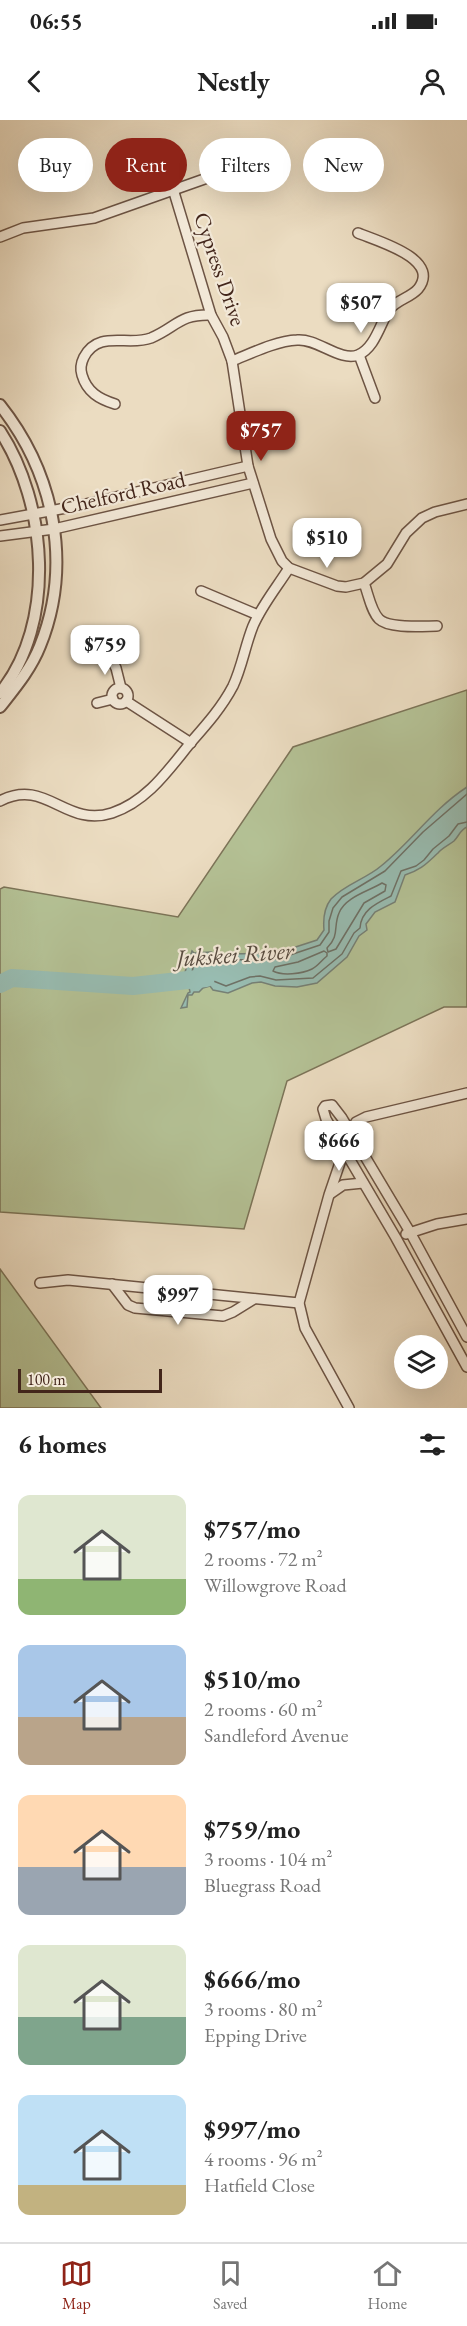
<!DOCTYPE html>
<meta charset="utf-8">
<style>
:root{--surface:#fff;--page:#f2f2f2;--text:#222;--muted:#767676;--line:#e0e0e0;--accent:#8f2418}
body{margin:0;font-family:"EB Garamond",serif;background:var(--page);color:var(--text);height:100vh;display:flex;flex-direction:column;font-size:22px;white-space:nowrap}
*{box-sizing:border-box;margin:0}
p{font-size:20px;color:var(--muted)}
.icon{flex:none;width:33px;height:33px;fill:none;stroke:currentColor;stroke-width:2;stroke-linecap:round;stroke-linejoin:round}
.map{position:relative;height:1288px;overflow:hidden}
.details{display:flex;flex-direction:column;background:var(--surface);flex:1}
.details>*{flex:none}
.top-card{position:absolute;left:18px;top:18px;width:432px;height:54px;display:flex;gap:12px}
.tools{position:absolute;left:394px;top:1215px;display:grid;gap:12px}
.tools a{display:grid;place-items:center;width:54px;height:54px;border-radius:50%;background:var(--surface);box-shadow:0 6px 24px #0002;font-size:30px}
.scale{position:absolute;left:18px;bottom:15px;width:144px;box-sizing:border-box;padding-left:6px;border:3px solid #43261b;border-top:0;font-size:16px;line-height:21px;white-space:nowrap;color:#43261b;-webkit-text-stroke:4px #f2e8d7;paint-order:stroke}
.price{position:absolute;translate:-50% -51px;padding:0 14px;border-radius:12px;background:#fff;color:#222;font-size:20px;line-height:39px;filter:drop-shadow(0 2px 3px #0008)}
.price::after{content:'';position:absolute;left:50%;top:36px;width:18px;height:14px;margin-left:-9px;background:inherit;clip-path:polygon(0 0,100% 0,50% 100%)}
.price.current{background:var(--accent);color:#fff}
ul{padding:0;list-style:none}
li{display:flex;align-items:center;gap:18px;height:150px;padding:0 18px}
li span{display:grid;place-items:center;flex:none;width:168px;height:120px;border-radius:12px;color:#555}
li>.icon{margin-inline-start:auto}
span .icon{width:72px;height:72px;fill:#fffc;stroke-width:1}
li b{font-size:26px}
h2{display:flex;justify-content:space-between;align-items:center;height:72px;padding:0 18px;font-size:26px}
.pill{padding:0 21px;border-radius:27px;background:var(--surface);box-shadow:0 6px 24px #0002;font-size:21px;line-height:54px}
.pill.current{background:var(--accent);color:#fff}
.status{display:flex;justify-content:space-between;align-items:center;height:42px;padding:0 30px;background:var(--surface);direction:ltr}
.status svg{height:16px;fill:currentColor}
header{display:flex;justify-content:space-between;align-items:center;height:78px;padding:0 18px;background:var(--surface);font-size:27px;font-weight:700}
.tab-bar{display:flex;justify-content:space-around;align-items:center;height:84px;border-top:2px solid var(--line);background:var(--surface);font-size:16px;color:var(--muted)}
.tab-bar a{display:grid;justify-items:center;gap:3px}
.tab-bar .current{color:var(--accent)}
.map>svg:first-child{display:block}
.green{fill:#b4c195;stroke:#7c7458;stroke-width:1.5}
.water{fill:#98bcb1;stroke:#768075;stroke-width:1.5}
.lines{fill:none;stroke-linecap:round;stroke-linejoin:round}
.shore{stroke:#6e7166;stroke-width:1.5}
.river{stroke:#98bcb1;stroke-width:18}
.minor-casing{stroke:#6d5444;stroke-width:12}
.tertiary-casing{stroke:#6d5444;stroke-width:14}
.minor{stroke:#f2e8d7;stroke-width:9}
.tertiary{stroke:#f2e8d7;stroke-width:10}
.labels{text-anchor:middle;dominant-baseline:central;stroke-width:4.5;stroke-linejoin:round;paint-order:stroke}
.street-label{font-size:22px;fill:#43261b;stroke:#f2e8d7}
.water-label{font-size:24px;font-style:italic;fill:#584c40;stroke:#f2e8d7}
</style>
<div class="status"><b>06:55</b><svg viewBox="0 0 49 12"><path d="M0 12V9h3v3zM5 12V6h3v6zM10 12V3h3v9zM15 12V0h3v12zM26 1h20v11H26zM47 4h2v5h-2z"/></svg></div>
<header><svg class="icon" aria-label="back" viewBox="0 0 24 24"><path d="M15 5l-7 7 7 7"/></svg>Nestly<svg class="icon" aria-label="person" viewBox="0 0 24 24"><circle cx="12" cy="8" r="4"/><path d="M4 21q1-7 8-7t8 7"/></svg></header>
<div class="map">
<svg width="467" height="1288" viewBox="0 0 467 1288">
<rect width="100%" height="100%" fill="#ebdcc1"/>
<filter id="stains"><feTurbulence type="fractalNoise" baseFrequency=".00333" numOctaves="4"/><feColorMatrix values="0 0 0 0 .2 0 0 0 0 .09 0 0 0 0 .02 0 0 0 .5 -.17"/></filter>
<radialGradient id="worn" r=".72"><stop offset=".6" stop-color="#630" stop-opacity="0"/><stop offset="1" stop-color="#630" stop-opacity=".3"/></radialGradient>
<!-- green -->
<g class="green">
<polygon points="467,570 467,887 444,887 287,961 244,1109 0,1092 0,769 4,767 178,797 293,627"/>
<polygon points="0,1149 101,1288 0,1288"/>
</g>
<!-- water -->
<path class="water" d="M467,667V707C460,710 459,716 454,721C449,725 442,728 438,733C426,744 421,750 405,755L395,782L375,792L366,804L367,810L359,816L347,837L317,863L297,867L275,866L261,862L252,863L228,873L213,870L210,866L203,868L199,872H194L192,875H188L187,887L181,888L188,873L190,872L189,867L181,864L192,831L194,833L211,832L219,836L227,834L277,833L317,820L324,810C323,799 324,788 331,779C345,764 366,759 381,746C412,721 432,690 467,667Z"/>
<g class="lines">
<!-- shore -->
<g class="shore">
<path d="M467,674L423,712L385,751L342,777L333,788L329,801V812L320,825L278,839L228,840L219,842L198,838L195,840L190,860L196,865L211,860L226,866L250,857L260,856L276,860L313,858L342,834L354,813L360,808C361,790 377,783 391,776L401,751L416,746L424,740L433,729L449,716L458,704L467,702"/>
<path d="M382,763L386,765L385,771L364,783L336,829L328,832L327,828C340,815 333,807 339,793C345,777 369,771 382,763Z"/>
<path d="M324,831L327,833V836C322,840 317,847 312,849C302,854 282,856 273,851L275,847L298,842Z"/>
</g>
<!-- river -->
<polyline class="river" points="0,864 12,858 133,866 206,858"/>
<defs>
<g id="minor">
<polyline points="173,69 211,195 223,217 232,241 248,346 271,419 282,441 289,448 337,466 346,467 364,463 387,444 406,413 422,398 435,392 467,384"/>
<polyline points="0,117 23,108 94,98 244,45 264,34"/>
<polyline points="359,235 375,278"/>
<path d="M232,241C252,233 276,221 297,220C317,218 340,242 358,235C375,228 380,204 389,190C396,180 410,178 418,169C442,139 377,121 358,113"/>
<path d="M115,284C99,279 87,272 82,255C80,249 81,243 84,237C99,209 128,227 151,218C177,207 179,194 211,195"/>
<polyline points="0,400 77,386 248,346"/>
<polyline points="0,416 54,409 253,363"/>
<path d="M364,463C368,473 371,491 379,499C389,509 424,506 437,506"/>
<polyline points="201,471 258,495"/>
<polyline points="109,535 116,548 121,568"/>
<circle cx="120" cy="576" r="8"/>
<polyline points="126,581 191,623"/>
<polyline points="97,583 113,579"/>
<path d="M0,681C46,657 65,708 112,693C148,681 169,649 192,621C207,604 222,587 233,566C242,547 245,526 253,506C262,485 277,467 289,448"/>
<polyline points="349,1015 356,1002 366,997 467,973"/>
<polyline points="345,1028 329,1075 299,1183 305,1208 349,1288"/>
<polyline points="330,1074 343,1065 363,1063"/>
<polyline points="406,1114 437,1104 467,1099"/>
<polyline points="40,1163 68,1160 299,1183"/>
<polyline points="112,1164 128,1185 135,1188 223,1196 233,1192 254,1179"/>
<polyline points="467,1217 410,1112 342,998 332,985 325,986 323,989 326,999 396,1118 467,1247"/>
</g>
<g id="tertiary">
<path d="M0,285C54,353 73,444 40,526C31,549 15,568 0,587"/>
<path d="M0,311C47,383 57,503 0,573"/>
</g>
</defs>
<!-- minor casing -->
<use href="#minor" class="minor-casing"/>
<!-- tertiary casing -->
<use href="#tertiary" class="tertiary-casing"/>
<!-- minor -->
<use href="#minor" class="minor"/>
<!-- tertiary -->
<use href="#tertiary" class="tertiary"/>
</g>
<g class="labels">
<!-- street labels -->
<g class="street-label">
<text transform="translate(220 149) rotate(71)">Cypress Drive</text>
<text transform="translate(123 373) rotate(-13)">Chelford Road</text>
</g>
<!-- water labels -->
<g class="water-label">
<text transform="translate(235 834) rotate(-4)">Jukskei River</text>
</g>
</g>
<rect width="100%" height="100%" filter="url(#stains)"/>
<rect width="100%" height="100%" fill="url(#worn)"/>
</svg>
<div class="tools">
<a><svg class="icon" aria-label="layers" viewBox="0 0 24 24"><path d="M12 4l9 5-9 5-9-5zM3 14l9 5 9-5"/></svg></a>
</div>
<div class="scale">100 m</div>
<b class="price" style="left:361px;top:214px">$507</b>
<b class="price current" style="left:261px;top:342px">$757</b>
<b class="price" style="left:327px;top:449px">$510</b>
<b class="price" style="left:105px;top:556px">$759</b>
<b class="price" style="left:339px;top:1052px">$666</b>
<b class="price" style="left:178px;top:1206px">$997</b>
<div class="top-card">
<a class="pill">Buy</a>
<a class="pill current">Rent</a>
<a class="pill">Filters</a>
<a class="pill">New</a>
</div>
</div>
<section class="details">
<h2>6 homes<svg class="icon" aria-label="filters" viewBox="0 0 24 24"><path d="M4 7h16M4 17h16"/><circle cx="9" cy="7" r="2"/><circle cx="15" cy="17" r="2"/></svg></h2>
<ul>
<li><span style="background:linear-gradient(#dfe7d0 70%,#8fb573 0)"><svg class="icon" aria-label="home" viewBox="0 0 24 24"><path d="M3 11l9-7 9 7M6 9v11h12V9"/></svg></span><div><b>$757/mo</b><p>2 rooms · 72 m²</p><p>Willowgrove Road</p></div></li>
<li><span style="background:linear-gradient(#a9c7e8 60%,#b9a48a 0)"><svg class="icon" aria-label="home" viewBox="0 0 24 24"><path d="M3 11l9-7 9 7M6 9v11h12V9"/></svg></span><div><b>$510/mo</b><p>2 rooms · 60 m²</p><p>Sandleford Avenue</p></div></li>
<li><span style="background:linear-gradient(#ffd9b3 60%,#9aa5b1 0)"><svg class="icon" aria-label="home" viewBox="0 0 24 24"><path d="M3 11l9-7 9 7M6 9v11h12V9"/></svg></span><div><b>$759/mo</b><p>3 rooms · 104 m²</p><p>Bluegrass Road</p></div></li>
<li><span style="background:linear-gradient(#dfe7d0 60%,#7fa58c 0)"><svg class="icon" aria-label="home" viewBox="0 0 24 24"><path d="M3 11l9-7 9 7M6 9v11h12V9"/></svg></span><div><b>$666/mo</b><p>3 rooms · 80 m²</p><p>Epping Drive</p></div></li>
<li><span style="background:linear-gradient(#bfe0f5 75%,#c2b280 0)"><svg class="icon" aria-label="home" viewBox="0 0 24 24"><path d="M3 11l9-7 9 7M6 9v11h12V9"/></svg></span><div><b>$997/mo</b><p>4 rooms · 96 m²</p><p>Hatfield Close</p></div></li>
</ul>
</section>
<nav class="tab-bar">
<a class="current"><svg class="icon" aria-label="map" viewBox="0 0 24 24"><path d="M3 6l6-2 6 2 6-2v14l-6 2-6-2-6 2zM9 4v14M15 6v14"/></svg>Map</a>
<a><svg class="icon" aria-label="saved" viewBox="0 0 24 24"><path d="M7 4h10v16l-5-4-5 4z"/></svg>Saved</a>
<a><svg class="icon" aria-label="home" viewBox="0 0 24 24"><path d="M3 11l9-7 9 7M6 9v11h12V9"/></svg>Home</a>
</nav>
